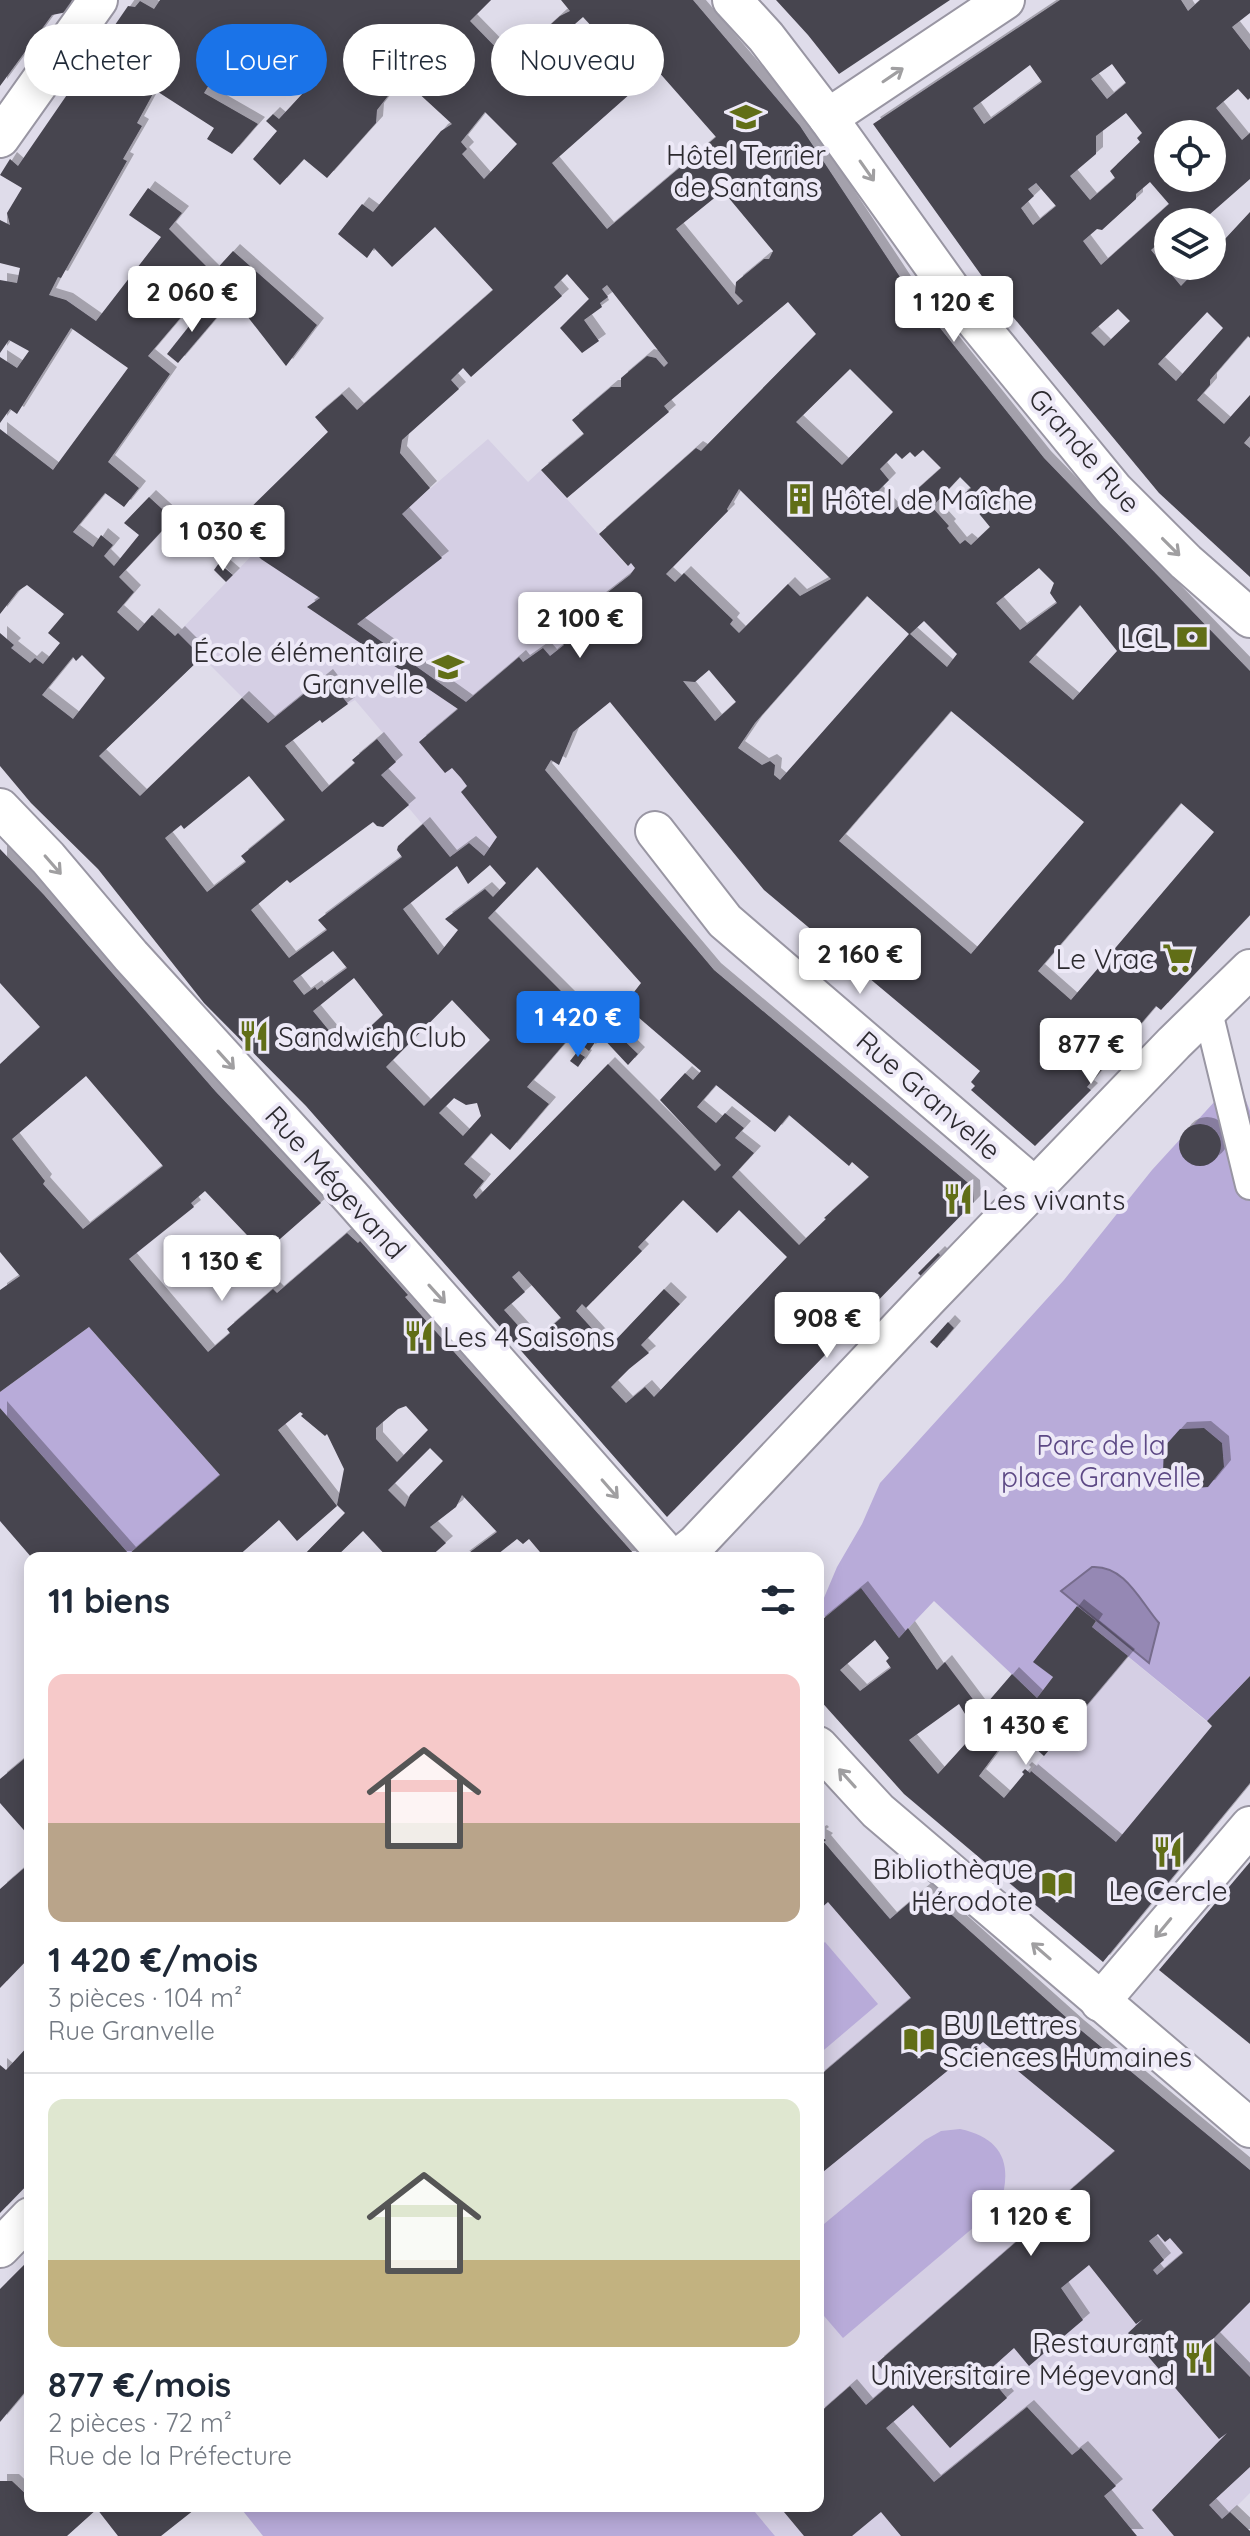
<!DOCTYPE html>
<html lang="fr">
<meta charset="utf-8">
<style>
:root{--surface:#fff;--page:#f6f6f7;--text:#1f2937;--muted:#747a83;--line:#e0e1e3;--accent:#1a73e8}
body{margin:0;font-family:Quicksand,sans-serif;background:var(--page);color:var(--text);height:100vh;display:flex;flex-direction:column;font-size:30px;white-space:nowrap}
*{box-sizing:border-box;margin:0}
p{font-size:26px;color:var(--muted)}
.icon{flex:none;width:44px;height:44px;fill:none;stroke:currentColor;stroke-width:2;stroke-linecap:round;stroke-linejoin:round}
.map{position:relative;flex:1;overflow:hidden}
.panel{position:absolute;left:24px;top:1552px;width:800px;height:960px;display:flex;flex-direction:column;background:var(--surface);border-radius:16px;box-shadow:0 4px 20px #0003}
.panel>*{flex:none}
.guide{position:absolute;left:24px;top:24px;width:800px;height:72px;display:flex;gap:16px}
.tools{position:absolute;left:1154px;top:120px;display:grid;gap:16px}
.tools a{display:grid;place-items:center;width:72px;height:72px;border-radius:50%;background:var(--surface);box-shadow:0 4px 20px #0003;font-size:40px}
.price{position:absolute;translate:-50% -68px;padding:0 18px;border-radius:8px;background:#fff;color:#222;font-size:26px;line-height:52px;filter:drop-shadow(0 2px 4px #0008)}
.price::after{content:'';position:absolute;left:50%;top:48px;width:24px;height:18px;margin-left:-12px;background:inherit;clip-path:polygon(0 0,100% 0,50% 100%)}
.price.current{background:var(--accent);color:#fff}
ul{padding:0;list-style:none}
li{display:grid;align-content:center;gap:16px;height:424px;padding:0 24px}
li+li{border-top:2px solid var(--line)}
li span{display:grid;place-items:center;height:248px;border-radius:16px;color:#555}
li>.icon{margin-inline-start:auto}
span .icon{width:144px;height:144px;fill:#fffc;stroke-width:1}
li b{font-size:34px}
h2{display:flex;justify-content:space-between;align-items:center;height:96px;padding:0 24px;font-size:34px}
.tag{padding:0 28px;border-radius:36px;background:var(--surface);box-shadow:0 4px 20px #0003;font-size:28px;line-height:72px}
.tag.current{background:var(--accent);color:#fff}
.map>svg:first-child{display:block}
.built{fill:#d5cfe4}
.green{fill:#b8abd9}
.water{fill:#9588b4;stroke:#766c8c;stroke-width:2}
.building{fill:#47444f;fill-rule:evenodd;filter:url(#shadow)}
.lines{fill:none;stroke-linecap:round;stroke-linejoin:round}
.pedestrian-casing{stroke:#9996a3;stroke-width:32}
.minor-casing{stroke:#9996a3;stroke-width:42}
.pedestrian{stroke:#fff;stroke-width:28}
.minor{stroke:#fff;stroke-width:38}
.oneway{stroke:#a09fa1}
.labels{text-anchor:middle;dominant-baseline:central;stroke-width:8;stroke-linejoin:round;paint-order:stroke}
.poi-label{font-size:28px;fill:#2c2a2f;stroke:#ede9f7;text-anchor:start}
.street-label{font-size:28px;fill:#2c2a2f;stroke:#ede9f7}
.park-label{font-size:28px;fill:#5d4985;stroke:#ede9f7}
</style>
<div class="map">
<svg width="1250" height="2536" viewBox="0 0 1250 2536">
<defs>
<filter id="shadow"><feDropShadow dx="7" dy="-7" stdDeviation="0" flood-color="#0004"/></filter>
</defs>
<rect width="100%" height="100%" fill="#dfdcea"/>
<!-- built -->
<g class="built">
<polygon points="488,439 528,482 541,470 627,566 631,563 635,568 610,702 573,732 559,765 551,760 545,770 585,816 514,891 469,843 450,857 381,775 395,762 377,739 383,733 355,700 348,704 326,677 268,723 178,633 255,552 402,513"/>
<polygon points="1092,1627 1212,1726 1073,1936 979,1859 1015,1812 1004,1798 1024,1775 1022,1772 1025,1769 1030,1772 1043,1756 1014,1729"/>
<polygon points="834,1854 890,1919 924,1890 1077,2027 1250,2170 1250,2493 1207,2536 775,2536 750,2506 818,2506 818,1867"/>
</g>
<!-- green -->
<g class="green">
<polygon points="1237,1077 1250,1111 1250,1676 1207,1721 1092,1627 1096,1621 1077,1606 1034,1662 1053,1677 1037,1698 934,1601 899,1638 861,1589 825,1617 818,1612 837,1567 862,1524 880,1483 1064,1280 1152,1170"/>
<polygon points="89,1327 220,1475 129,1554 0,1408 0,1392"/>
<polygon points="825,1942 878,2004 818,2055 818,1948"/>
<path d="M960,2129C1003,2138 1013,2165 1000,2205L843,2338L818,2309V2229L925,2140L941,2131Z"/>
<polygon points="239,2506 750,2506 775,2536 263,2536"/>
</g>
<!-- water -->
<path class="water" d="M1092,1567C1125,1565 1140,1601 1159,1623L1149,1663L1061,1591Z"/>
<!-- building -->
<g class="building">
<polygon points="0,0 72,0 67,12 52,15 0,86"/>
<path d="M160,0H491L470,21L512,64L518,54L560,16L570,11L561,0H693L800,126L904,283L1044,458L1250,671V915L1161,1010L1156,1006L1087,1087L1091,1090L1035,1146L971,1090L975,1086L971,1082L980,1071L764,890L610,702L573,732L559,765L551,760L545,770L714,970L973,1187L974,1202L667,1517L306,1106L204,1003L98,869L31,803L0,766V633L14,645L11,648L30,663L35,658L43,664L60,643L48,633L64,614L27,585L18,591L0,614V429L53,470L128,368L71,328L17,414L10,409L0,423V357L17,368L29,351L9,340L0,353V280L17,283L20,268L0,263V220L10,225L7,213L22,188L0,175L10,159L18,166L128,6L135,7L140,1L154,9ZM583,17L604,40L598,46L606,55L582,78L551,45ZM241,33L303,93L279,119L273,114L266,121L277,131L253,159L280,185L304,159L327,178L376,123L377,110L402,78L452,124L441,131L373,212L362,204L338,234L367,258L374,248L392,267L435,227L493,290L357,410L342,394L315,417L328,432L231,527L261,559L320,598L307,607L458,709L419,742L445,773L452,768L461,778L467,786L461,792L497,837L484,856L469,843L450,857L423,824L398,846L397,850L402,857L318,920L327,930L289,958L251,910L287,880L290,883L373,822L377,826L383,827L409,805L381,775L396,762L377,739L352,760L355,763L322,792L285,746L320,720L322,723L348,704L326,676L268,723L242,698L140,796L99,756L202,657L178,633L175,636L152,615L138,631L117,612L134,592L119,577L173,519L149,497L124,523L139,535L114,566L104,556L113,545L101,535L93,547L73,532L105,493L124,507L139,488L108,462L170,374L148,356L216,276L286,366L317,325L233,251L213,273L169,229L182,213L148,188L129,215L161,237L96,321L66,300L49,295L58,277L61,278L127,161L123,159L142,126L137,123L155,90L214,128L207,139L232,154L258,124L204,93ZM657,70L716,137L607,229L552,163ZM485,112L517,144L484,179L462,154L467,149L461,142ZM723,191L773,251L769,259H764L736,282L735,293L743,301L738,305L676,229ZM567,274L589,299L560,328L582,353L599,341L584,320L602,307L600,303L608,297L602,289L607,285L668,363L664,367L656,358L647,356L621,378V387H611L572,420L584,434L541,470L567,498L669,412L664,406L788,302L816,334L701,451L696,448L599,534L628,566L631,563L635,568L630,575L594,603L596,605L559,632L557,636L564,645L550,656L543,648L523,662L519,657L466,702L357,624L442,558L402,514L430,488L400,453L402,440L459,389L451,380L463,368L471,377L562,296L554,287ZM850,369L893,412L842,465L796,422ZM923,450L941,468L893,511L876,493L889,480L880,469L896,453L902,459L910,452L915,457ZM960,477L971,488L960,497L969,508L972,505L990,527L971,545L965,540L960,544L947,528L949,526L932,507ZM739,489L831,579L800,596L788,584L739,633L730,624L733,620L684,573L675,582L666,574L728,511L727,509ZM1039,568L1054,583L1050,593L1057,603L1020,630L996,603ZM867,596L909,634L780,780L774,775L775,765L770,761L762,765L738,748L755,723ZM1080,605L1117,651L1073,700L1029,662ZM924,621L957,654L947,667L910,634ZM82,655L105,678L73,719L42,695L73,657L76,661ZM709,670L736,702L715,721L683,681L695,682ZM951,711L1084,822L971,954L839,841ZM249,776L285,820L241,856L246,862L207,892L165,838L181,825L184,829ZM1181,803L1214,832L1071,1000L1038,971ZM490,865L506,883L493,897L485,889L445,919L458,930L438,955L403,909L457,866L468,884ZM537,867L641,983L624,1005L701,1071L693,1080L685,1073L660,1100L721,1165L715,1171L608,1064L476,1199L473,1195L484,1181L464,1164L491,1133L510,1150L549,1104L527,1087L571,1036L589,1051L600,1035L628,1065L638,1054L608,1025L602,1032L488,918ZM333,951L347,968L317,990L315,987L304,995L293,981ZM354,978L383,1015L345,1050L313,1011ZM452,1000L490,1040L424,1106L386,1067ZM716,1085L775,1132L789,1115L849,1166L852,1162L869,1177L824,1218L826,1219L799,1245L732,1177L754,1153L735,1138L744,1128L725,1113L716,1123L697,1107ZM454,1098L466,1105L477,1103L481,1116L463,1136L439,1113ZM683,1200L717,1233L739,1210L787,1257L654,1397L645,1387L626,1403L611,1387L629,1369L649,1353L641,1345L680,1304L664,1289L609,1347L576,1311L582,1304L586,1308L642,1251L638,1247ZM519,1271L561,1318L533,1342L504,1310L525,1292L512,1277Z"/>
<polygon points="776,0 950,0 839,74 808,35"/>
<path d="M1060,0H1181L1188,11L1200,0H1250V13L1232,27L1250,50V98L1248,100L1238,89L1216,108L1242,140L1250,133V179L1201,222H1193L1189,218L1184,222H1168V235L1151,250L1181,286L1200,266H1212V253L1250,212V338L1248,336L1210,380V385L1197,400L1224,424L1250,395V436L1244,443L1250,448V577L1159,493L999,300L873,124ZM1112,64L1126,83L1107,99L1091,79ZM1030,65L1042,82L984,124L973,108ZM1126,113L1142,133L1137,138L1140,142L1110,171L1115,178L1090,200L1070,176L1096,154V136ZM1168,134H1212V178H1168ZM1150,182L1169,204L1101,265L1083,241L1097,229L1102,230L1136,199V194ZM1036,183L1056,206L1033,225L1021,208L1034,196L1028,189ZM1118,309L1130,321L1104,346L1091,333ZM1207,312L1223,328L1176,381L1158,364Z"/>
<polygon points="205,306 218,316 178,363 167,354"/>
<polygon points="219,563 233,575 226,582 214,570"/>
<path d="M0,849L44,895L216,1092L321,1203L264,1253L205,1191L191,1203L194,1207L129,1259L208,1352L230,1333L227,1329L273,1289L277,1293L347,1233L358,1243L360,1241L408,1295L405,1297L634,1554L630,1558H545L529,1539L523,1544L517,1539L493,1558H462L497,1532L462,1495L456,1507L430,1527L446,1543L429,1558H388L363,1531L335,1558H301L345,1513L337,1505L344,1469L327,1434L325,1436L301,1416L303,1414L300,1412L278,1430L337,1506L297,1541L279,1520L236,1558H32L0,1521V1408L129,1554L220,1475L89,1327L0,1392V1290L20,1276L0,1252V1064L40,1027L0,983ZM86,1076L163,1166L83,1229L43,1184L45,1181L12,1139ZM406,1406L428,1430L397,1462L376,1439V1428L398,1409ZM430,1448L443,1461L410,1495L405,1507L388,1490Z"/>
<polygon points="577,1052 585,1057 578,1067 570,1061"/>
<circle cx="1200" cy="1145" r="21"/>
<polygon points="938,1253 943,1258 923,1278 918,1273"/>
<polygon points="948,1322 954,1328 937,1348 930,1342"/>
<polygon points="1204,1428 1222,1443 1224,1467 1208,1487 1182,1489 1163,1472 1164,1447 1180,1429"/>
<path d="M861,1588L899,1638L908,1628L937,1670L945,1662L981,1710L1012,1674L1037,1698L1053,1677L1033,1662L1077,1606L1096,1621L1092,1627L1128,1656L1044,1756L1014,1729L979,1776L1004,1798L1024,1774L1022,1772L1025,1769L1030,1773L1031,1771L1116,1842L1212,1726L1207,1721L1250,1676V1783L1103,1962L904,1794L818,1698V1623ZM875,1640L889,1658L886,1661L891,1668L860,1691L840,1670ZM959,1704L976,1732L938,1774L909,1740Z"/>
<polygon points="30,1754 30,1837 0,1803 0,1779"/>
<path d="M820,1832L822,1834L819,1836L826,1840L824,1842L834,1854L890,1919L924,1890L1077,2027L1250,2170V2302L1213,2339L1250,2377V2467L1209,2505L1222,2519L1230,2512L1250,2531V2536H1174L1152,2510L1227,2433L1219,2439L1128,2333L1143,2319L1136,2324L1089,2265L1061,2288L1083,2320L1029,2366L1014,2348L986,2373L1007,2398L950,2448L913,2405L886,2428L934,2482L1027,2407L1072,2455L1081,2448L1116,2486L1104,2496L1137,2536H901L881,2512L852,2536H804L779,2506H818V2414L850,2386L866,2405L893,2382L877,2363L1046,2216L1044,2213L1115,2151L983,2042L818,2176V2077L911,1998L828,1902L818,1911V1833ZM1158,2234L1165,2242L1170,2238L1183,2253L1157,2275L1153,2270L1164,2260L1149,2241Z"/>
<polygon points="1250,1862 1250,2044 1159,1970"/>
<polygon points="30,1863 30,1964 26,1961 0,1988 0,1889"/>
<polygon points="30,2044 30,2182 0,2213 0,2065 6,2070"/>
<polygon points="30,2259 30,2386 0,2422 0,2289"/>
<polygon points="0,2481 12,2481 30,2498 30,2506 199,2506 161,2536 118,2536 97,2509 67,2536 0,2536"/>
</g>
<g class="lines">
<defs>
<polyline id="pedestrian" points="1208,1012 1250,1185"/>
<g id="minor">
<polyline points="732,0 766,37 828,118 959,301 1114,490 1186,562 1250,618"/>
<polyline points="828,118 1005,0"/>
<polyline points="0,138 98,0"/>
<polyline points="0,808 48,858 131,956 351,1197 670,1558"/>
<polyline points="655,831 725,921 1036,1188"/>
<polyline points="679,1558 696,1544 929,1297 1174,1043 1250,969"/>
<polyline points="818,1746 878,1811 1250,2128"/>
<polyline points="1100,2002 1250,1826"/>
<polyline points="0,2248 30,2217"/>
</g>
</defs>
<!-- pedestrian casing -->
<use href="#pedestrian" class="pedestrian-casing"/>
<!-- minor casing -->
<use href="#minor" class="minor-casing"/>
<!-- pedestrian -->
<use href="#pedestrian" class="pedestrian"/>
<!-- minor -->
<use href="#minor" class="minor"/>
</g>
<!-- one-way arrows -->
<defs><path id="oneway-shaft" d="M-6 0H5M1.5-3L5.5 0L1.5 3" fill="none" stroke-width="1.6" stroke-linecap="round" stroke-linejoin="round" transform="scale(2)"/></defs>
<g class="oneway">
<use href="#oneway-shaft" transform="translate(893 75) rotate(-34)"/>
<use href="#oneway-shaft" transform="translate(867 171) rotate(55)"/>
<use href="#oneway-shaft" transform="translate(1171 547) rotate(45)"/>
<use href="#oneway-shaft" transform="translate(53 865) rotate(49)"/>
<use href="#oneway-shaft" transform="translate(226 1060) rotate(48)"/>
<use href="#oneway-shaft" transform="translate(437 1294) rotate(48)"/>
<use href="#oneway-shaft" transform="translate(610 1489) rotate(49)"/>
<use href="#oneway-shaft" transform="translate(847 1778) rotate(-132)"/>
<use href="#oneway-shaft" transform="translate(1163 1928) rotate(130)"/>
<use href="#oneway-shaft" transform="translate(1041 1951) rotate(-139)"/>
</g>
<!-- icons -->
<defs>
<symbol id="school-bare" viewBox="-9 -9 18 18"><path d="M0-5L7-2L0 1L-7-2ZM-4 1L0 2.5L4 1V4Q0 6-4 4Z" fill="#616e17" stroke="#ede9f7" stroke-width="2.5" paint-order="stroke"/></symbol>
<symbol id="building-bare" viewBox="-9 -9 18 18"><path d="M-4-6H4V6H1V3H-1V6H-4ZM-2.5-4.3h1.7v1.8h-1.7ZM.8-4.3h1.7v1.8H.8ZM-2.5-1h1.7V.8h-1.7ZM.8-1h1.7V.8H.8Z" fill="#616e17" stroke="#ede9f7" stroke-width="2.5" paint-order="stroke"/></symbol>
<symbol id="bank-bare" viewBox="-9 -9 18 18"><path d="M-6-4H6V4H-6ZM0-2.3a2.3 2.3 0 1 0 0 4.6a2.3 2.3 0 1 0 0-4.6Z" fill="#616e17" stroke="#ede9f7" stroke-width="2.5" paint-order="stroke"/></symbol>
<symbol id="supermarket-bare" viewBox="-9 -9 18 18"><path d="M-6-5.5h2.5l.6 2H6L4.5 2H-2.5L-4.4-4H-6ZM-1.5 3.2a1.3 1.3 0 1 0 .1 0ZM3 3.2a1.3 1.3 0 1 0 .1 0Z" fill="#616e17" stroke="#ede9f7" stroke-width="2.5" paint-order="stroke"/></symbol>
<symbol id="restaurant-bare" viewBox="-9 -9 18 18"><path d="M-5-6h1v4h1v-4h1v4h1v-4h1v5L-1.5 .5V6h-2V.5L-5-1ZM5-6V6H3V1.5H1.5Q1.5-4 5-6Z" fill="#616e17" stroke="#ede9f7" stroke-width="2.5" paint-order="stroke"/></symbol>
<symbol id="library-bare" viewBox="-9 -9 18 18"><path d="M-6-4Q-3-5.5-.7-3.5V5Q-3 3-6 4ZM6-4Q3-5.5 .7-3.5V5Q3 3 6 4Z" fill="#616e17" stroke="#ede9f7" stroke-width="2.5" paint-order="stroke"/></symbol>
</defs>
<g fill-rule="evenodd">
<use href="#school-bare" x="724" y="95" width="44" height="44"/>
<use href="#building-bare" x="778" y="477" width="44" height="44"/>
<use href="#bank-bare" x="1170" y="615" width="44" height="44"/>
<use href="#school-bare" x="426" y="645" width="44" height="44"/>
<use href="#supermarket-bare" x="1156" y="936" width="44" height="44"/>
<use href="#restaurant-bare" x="232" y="1014" width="44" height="44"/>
<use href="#restaurant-bare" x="936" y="1177" width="44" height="44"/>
<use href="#restaurant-bare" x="397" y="1314" width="44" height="44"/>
<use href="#restaurant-bare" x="1146" y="1830" width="44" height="44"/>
<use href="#library-bare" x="1035" y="1862" width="44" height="44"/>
<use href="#library-bare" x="897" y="2018" width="44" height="44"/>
<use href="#restaurant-bare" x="1177" y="2336" width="44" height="44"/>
</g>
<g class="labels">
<!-- poi labels -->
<g class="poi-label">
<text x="746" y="154" text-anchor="middle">Hôtel Terrier<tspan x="746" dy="32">de Santans</tspan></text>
<text x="824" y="499">Hôtel de Maîche</text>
<text x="1168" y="637" text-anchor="end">LCL</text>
<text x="424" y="651" text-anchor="end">École élémentaire<tspan x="424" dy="32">Granvelle</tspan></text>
<text x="1154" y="958" text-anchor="end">Le Vrac</text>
<text x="278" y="1036">Sandwich Club</text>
<text x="982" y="1199">Les vivants</text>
<text x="443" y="1336">Les 4 Saisons</text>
<text x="1033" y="1868" text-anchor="end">Bibliothèque<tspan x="1033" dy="32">Hérodote</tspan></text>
<text x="1168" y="1890" text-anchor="middle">Le Cercle</text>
<text x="943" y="2024">BU Lettres<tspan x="943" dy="32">Sciences Humaines</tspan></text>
<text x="1175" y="2342" text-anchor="end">Restaurant<tspan x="1175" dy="32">Universitaire Mégevand</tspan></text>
</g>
<!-- street labels -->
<g class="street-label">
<text transform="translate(1085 450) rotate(49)">Grande Rue</text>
<text transform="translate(929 1095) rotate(41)">Rue Granvelle</text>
<text transform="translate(336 1182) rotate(48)">Rue Mégevand</text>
</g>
<!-- park labels -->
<g class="park-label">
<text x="1101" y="1444">Parc de la<tspan x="1101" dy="32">place Granvelle</tspan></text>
</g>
</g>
</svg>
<div class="tools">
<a><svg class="icon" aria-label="locate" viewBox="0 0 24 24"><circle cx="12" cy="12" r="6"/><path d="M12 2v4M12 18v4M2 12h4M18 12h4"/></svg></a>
<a><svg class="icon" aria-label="layers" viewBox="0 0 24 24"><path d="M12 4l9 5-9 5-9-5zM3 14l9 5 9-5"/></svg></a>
</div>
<b class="price" style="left:192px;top:334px">2 060 €</b>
<b class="price" style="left:954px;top:344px">1 120 €</b>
<b class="price" style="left:223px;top:573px">1 030 €</b>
<b class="price" style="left:580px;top:660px">2 100 €</b>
<b class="price" style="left:860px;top:996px">2 160 €</b>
<b class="price current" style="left:578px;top:1059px">1 420 €</b>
<b class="price" style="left:1091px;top:1086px">877 €</b>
<b class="price" style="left:222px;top:1303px">1 130 €</b>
<b class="price" style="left:827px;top:1360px">908 €</b>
<b class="price" style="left:1026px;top:1767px">1 430 €</b>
<b class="price" style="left:1031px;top:2258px">1 120 €</b>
<div class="guide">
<a class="tag">Acheter</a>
<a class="tag current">Louer</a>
<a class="tag">Filtres</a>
<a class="tag">Nouveau</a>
</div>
<section class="panel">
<h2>11 biens<svg class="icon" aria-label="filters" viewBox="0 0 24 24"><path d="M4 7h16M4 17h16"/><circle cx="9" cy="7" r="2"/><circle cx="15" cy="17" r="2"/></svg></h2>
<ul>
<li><span style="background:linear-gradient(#f6c9c9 60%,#b9a48a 0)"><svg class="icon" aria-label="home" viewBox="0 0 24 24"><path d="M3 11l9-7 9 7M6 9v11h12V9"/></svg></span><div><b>1 420 €/mois</b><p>3 pièces · 104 m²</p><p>Rue Granvelle</p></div></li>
<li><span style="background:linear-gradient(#dfe7d0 65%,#c2b280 0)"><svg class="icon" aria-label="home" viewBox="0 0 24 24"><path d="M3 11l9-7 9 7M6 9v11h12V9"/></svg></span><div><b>877 €/mois</b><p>2 pièces · 72 m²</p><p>Rue de la Préfecture</p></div></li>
</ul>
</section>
</div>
